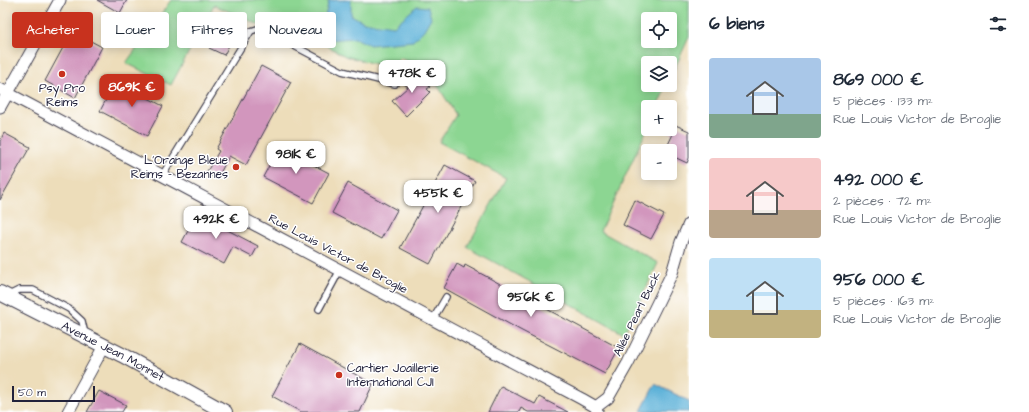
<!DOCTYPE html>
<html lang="fr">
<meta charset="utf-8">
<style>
:root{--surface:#fff;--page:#f6f6f7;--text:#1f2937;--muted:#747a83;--accent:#c8321e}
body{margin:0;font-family:"Architects Daughter",sans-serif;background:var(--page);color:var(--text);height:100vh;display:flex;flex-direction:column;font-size:15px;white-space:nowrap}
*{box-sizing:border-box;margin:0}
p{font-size:13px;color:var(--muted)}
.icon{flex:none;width:22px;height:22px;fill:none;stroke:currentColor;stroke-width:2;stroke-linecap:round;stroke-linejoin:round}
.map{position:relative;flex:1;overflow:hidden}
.panel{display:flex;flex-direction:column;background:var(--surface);width:340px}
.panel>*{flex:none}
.guide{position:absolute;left:12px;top:12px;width:380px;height:36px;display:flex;gap:8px}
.fabs{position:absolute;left:641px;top:12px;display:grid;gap:8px}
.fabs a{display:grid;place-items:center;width:36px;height:36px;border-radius:4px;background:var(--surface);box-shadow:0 2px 10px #0003;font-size:20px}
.scale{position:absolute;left:12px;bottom:10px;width:83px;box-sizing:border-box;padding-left:4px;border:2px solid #22223b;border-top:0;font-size:11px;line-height:14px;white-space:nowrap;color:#22223b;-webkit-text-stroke:3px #fff;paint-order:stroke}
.price{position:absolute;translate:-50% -34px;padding:0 9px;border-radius:8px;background:#fff;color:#222;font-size:13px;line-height:26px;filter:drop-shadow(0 1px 2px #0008)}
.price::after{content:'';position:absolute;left:50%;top:24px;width:12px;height:9px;margin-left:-6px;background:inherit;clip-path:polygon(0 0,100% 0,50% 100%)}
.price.on{background:var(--accent);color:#fff}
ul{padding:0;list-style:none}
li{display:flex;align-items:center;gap:12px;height:100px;padding:0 20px}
li span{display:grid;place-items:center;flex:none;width:112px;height:80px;border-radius:4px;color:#555}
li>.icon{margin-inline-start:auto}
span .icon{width:48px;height:48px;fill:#fffc;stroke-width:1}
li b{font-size:17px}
h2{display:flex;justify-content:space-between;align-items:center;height:48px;padding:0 20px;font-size:17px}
.chip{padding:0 14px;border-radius:4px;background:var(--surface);box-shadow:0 2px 10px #0003;font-size:14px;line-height:36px}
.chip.on{background:var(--accent);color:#fff}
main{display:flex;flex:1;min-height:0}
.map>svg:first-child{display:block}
.green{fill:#8cd692;stroke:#577c66;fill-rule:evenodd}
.water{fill:#5cb1d8;stroke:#3f6a8a}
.building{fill:#d296bd}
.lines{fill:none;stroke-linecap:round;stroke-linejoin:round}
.service-casing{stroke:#403e4e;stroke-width:8}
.minor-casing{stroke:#403e4e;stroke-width:13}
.tertiary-casing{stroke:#403e4e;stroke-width:16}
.service{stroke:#fff;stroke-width:5.5}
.minor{stroke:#fff;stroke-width:11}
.tertiary{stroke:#fff;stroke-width:14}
.poi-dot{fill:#c8321e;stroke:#fff;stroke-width:1.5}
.labels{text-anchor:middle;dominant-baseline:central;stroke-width:3;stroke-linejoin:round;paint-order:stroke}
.poi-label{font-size:12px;fill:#22223b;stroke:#fff}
.street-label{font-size:12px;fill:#22223b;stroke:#fff}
</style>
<main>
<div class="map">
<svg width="689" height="412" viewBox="0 0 689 412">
<rect width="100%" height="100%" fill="#fff"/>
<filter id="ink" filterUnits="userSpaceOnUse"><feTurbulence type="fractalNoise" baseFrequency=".025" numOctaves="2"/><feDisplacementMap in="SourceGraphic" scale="8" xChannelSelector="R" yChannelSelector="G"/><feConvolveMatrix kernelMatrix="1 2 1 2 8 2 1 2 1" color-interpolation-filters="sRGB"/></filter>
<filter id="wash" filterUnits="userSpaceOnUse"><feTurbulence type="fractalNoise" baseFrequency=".012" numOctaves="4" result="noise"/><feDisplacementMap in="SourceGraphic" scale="16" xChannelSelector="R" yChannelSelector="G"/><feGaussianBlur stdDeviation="0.9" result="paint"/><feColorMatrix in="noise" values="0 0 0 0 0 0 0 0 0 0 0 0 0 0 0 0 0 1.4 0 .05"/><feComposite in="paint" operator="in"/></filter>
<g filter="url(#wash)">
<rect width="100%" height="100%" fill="#edddba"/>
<!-- green -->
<path class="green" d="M171,0H689V37L670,79V63H648V85H667L657,107H648V127L600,231L658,263L624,334L467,247L506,178L439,142L456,115L428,70L401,58L390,68L345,56L303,32L291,39L214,5L171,85L126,63ZM648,19H670V41H648Z"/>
<!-- water -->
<g class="water">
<polygon points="329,0 351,0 351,15 364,22 394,26 417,6 428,7 431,18 424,30 413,41 370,45 355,38 327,40 323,37 321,32"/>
<polygon points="655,384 689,401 689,412 641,411"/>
</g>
<g id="blocks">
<!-- building -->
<g class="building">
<polygon points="97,0 127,0 120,13"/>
<polygon points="223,22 237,30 224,55 209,48"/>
<polygon points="72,31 102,47 75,98 45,81"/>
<polygon points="261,66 291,82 246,165 229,156 217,179 206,173 219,151 216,149"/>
<polygon points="417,72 430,87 427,89 430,92 406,116 392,101 408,87 404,84"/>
<polygon points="116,81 163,106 147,136 100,111"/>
<polygon points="671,123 689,131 689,158 687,163 670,155 670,151 665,151 673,134 668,131"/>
<polygon points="4,133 30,147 0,200 0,141"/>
<polygon points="279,147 329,173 313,203 263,177"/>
<polygon points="445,165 475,181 430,264 400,248"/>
<polygon points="348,183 397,210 381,239 332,213"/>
<polygon points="635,200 664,215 651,239 623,225"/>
<polygon points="197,214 258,246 252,257 233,247 224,264 182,242"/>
<polygon points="457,264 464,268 465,265 619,348 605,374 520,330 444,288"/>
<polygon points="300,344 373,384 360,412 301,412 272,396"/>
<polygon points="501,386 535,404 539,397 568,412 528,412 521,408 519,412 488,412"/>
<polygon points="99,391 126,405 122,412 87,412"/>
</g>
</g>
</g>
<g filter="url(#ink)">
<use href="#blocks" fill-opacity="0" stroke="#403e4e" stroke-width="1"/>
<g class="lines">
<defs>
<g id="service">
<polyline points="163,174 251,31 260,28 342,71 395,84"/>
<polyline points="9,295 19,290 33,290 69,309 82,321 85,334"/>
<polyline points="319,309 340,270"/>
<polyline points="433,319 446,297"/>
</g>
<g id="minor">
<polyline points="0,89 582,399 596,407 597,412"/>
<polyline points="0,107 60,0"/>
<polyline points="596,407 608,398 628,363 672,273 681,242 689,224"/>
<polyline points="68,412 104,346"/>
</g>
<g id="tertiary">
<path id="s1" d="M0,293L122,355L225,412"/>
</g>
</defs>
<!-- service casing -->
<use href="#service" class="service-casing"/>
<!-- minor casing -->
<use href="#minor" class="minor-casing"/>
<!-- tertiary casing -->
<use href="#tertiary" class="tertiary-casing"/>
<!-- service -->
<use href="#service" class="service"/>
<!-- minor -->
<use href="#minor" class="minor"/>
<!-- tertiary -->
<use href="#tertiary" class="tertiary"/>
</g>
</g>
<!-- markers -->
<g class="poi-dot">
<circle cx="62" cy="74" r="4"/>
<circle cx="236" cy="167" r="4"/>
<circle cx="339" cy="375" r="4"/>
</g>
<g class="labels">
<!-- poi labels -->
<g class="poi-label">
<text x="62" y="88">Psy Pro<tspan x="62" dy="14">Reims</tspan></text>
<text x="228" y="160" text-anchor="end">L'Orange Bleue<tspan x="228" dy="14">Reims - Bezannes</tspan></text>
<text x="347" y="368" text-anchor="start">Cartier Joaillerie<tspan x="347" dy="14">International CJI</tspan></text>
</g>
<!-- street labels -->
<g class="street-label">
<text transform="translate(338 254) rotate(28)">Rue Louis Victor de Broglie</text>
<text transform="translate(637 314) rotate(-64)">Allée Pearl Buck</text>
<text stroke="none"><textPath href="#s1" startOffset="127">Avenue Jean Monnet</textPath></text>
</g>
</g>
</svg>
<div class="fabs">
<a><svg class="icon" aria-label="locate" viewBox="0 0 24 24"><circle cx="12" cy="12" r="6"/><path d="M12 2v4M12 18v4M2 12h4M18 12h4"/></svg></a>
<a><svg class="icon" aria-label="layers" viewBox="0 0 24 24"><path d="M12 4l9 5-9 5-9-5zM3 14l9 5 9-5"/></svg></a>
<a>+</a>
<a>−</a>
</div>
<div class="scale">50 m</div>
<b class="price" style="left:412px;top:94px">478K €</b>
<b class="price on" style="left:132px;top:108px">869K €</b>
<b class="price" style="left:296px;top:175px">981K €</b>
<b class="price" style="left:438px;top:214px">455K €</b>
<b class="price" style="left:216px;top:240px">492K €</b>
<b class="price" style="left:531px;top:318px">956K €</b>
<div class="guide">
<a class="chip on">Acheter</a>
<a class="chip">Louer</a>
<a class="chip">Filtres</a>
<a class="chip">Nouveau</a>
</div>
</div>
<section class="panel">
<h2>6 biens<svg class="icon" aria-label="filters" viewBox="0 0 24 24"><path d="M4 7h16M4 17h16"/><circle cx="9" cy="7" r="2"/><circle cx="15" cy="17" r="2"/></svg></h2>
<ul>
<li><span style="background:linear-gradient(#a9c7e8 70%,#7fa58c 0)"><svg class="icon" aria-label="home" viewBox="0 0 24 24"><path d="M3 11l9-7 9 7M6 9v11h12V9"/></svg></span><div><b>869 000 €</b><p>5 pièces · 133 m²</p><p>Rue Louis Victor de Broglie</p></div></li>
<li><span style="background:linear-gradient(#f6c9c9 65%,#b9a48a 0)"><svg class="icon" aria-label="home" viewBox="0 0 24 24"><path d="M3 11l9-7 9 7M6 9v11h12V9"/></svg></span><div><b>492 000 €</b><p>2 pièces · 72 m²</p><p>Rue Louis Victor de Broglie</p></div></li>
<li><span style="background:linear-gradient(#bfe0f5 65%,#c2b280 0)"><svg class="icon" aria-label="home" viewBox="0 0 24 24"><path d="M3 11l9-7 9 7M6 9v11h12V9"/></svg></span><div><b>956 000 €</b><p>5 pièces · 163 m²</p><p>Rue Louis Victor de Broglie</p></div></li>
</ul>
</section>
</main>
